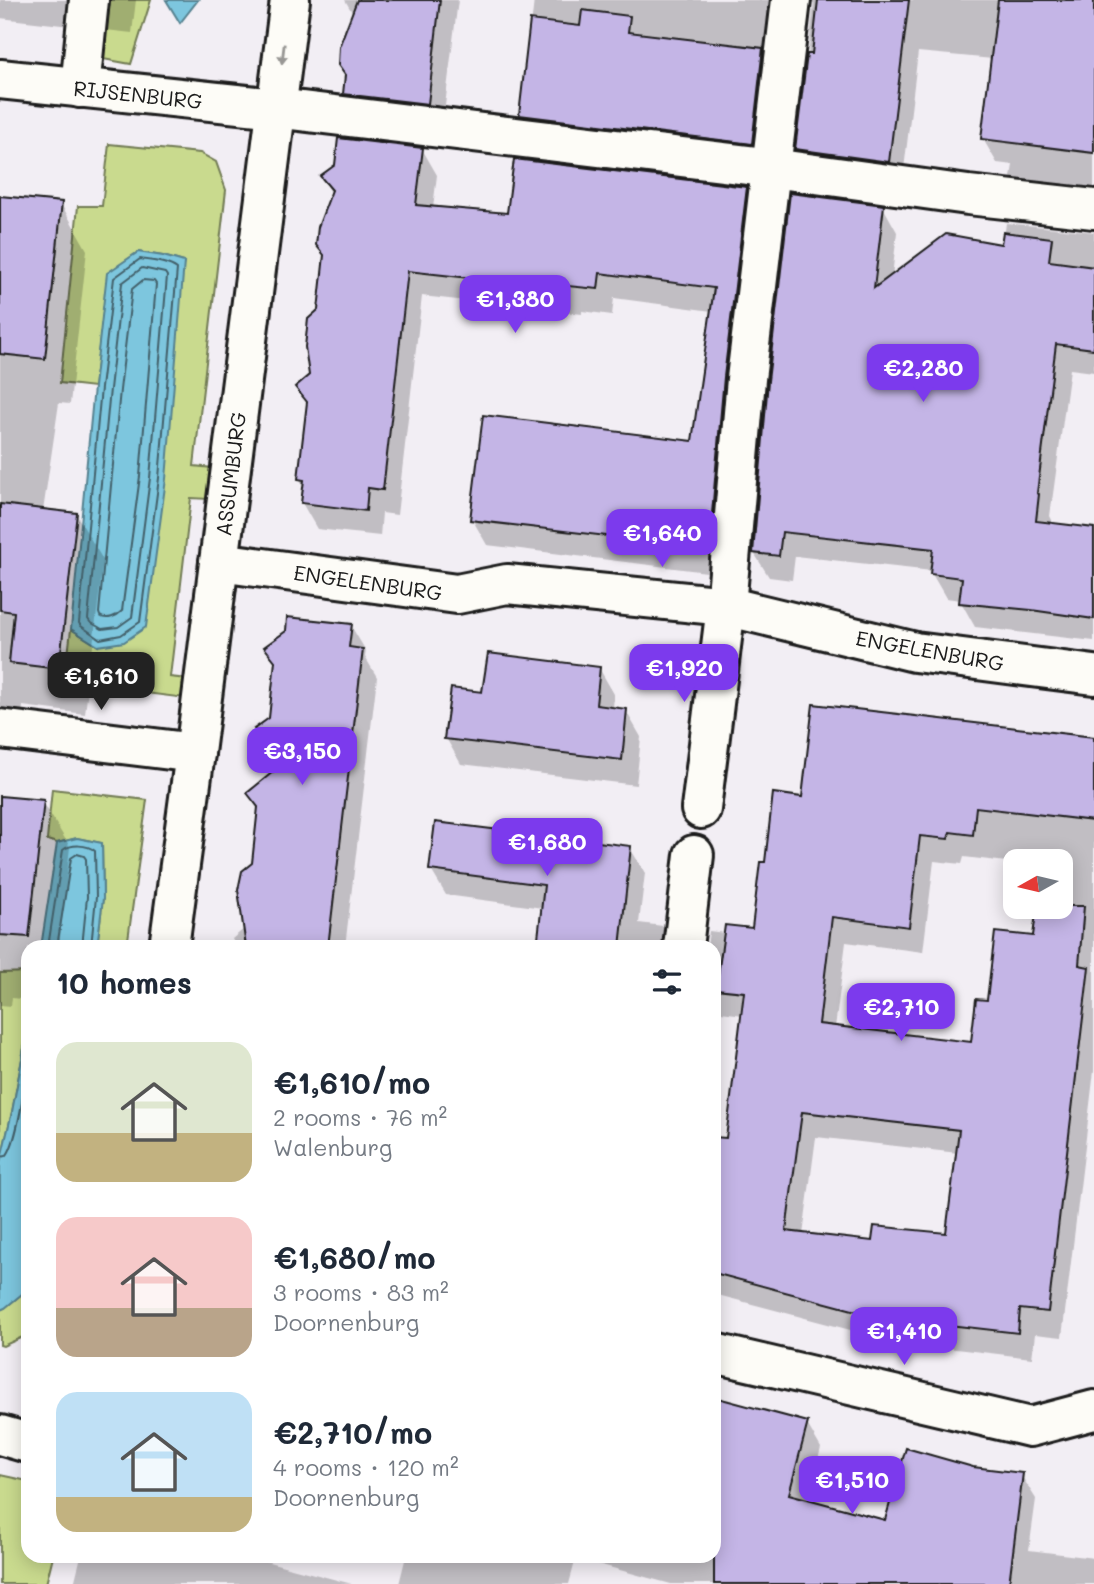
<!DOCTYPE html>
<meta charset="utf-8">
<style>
:root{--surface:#fff;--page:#f6f6f7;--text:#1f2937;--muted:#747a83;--accent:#7c3aed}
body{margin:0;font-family:Mali,sans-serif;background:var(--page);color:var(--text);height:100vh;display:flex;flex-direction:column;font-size:26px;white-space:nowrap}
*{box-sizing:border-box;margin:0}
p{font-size:23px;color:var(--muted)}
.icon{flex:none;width:38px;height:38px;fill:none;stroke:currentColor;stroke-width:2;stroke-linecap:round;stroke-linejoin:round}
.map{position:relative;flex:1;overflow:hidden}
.side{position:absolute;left:21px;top:940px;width:700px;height:623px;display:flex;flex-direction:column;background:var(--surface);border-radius:21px;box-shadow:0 4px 18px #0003}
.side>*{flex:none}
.needle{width:46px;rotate:262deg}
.controls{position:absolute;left:1003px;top:849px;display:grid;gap:14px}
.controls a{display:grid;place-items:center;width:70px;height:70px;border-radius:14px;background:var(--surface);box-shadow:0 4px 18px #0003;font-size:35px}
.price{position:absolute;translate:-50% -60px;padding:0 16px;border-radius:14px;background:var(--accent);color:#fff;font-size:23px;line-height:46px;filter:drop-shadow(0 2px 4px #0008)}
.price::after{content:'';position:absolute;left:50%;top:42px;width:21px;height:16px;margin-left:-10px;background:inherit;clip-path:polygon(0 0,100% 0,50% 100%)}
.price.selected{background:#222;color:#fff}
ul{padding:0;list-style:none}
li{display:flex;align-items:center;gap:21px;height:175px;padding:0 35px}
li span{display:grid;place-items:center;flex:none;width:196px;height:140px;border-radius:21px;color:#555}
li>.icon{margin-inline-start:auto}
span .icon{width:84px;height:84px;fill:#fffc;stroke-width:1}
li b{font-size:30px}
h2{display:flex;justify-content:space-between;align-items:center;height:84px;padding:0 35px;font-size:30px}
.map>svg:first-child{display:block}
.green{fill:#c9da8e;stroke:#727b55;stroke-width:2}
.water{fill:#7dc6de;stroke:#568290;stroke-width:2}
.shadow{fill:#0003;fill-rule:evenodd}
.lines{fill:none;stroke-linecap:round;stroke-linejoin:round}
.shore{stroke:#43606a;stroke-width:2}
.building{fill:#c4b5e6;stroke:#1c1c1c;stroke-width:2;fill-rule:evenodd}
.minor-casing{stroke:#1c1c1c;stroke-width:44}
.minor{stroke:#fdfcf7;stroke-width:38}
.oneway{fill:#989794}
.labels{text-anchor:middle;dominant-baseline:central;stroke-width:6;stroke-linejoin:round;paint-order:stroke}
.street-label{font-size:21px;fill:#1c1c1c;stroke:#fdfcf7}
</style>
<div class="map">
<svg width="1094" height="1584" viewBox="0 0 1094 1584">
<rect width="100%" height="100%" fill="#f2eef4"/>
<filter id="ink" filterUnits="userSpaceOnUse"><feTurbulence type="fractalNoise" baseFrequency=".0143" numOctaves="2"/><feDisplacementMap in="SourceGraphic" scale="14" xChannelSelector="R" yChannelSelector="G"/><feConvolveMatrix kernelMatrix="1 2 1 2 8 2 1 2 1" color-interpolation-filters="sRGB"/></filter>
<g filter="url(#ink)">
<!-- green -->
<g class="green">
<polygon points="110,0 151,0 131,64 103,59"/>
<polygon points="109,144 200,153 216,162 226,190 194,466 213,468 209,499 191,498 170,677 187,679 185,698 65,683 71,629 98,646 184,262 163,256 138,252 108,273 94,387 60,383 78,206 102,206"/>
<polygon points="52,789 147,800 127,947 97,947 103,898 102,843 77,838 57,843 47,840"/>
<polygon points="28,972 28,1027 12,1112 0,1163 0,973"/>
<polygon points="28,1289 27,1335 3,1346 0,1345 0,1310 5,1308"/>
<polygon points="0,1475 28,1481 28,1556 53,1556 46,1584 0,1584"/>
</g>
<!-- water -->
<g class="water">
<polygon points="166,0 198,0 180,23"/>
<polygon points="138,252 163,256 184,262 166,479 146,627 124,642 98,646 71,629 94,387 107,273"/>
<polygon points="77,838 102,843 103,898 97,947 41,947 57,843"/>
<polygon points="28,1027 28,1289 5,1308 0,1310 0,1163 12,1112"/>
</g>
<!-- shadow -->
<g class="shadow">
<polygon points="0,0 136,0 132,33 0,18"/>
<polygon points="345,0 458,0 442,130 360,120 345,94 353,14"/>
<polygon points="534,0 1094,0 1094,209 1025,202 1011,177 1013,165 997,163 983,139 993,59 918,52 902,186 811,173 797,149 814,4 809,2 765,167 535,139 521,115"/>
<polygon points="422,149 437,175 433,208 509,215 746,189 761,214 723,574 487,545 472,519 693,442 712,311 614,298 612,315 582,311 582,314 422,296 397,515 382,513 380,536 317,529 302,503 304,488 300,479 308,406 298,387 311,376 319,311 332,194 322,177"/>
<polygon points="0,197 61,204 87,250 70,404 59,403 43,511 76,514 103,560 85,714 23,706 21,725 0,722"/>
<polygon points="883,207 897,232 892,277 1003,246 1006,223 1094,232 1094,372 1070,369 1050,516 1052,520 1052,525 1094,530 1094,641 975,627 961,602 961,600 946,598 932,574 932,571 795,556 792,580 769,577 754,553"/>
<polygon points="351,626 366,651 365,657 377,677 345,947 236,947 232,939 245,928 259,812 249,794 281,767 271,755 256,729 270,719 277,666 266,647"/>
<polygon points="599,668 614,694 613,709 626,711 641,737 636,785 461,764 446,738 484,694"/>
<path d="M1094,739V1071L1062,1337L1035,1334L1032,1358L879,1340L877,1337L714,1294V1138L728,1140L743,1015L714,1011V947H707L709,931L725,933L754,930L766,864L803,799ZM964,857L1015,863V861H1060V906L1035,938L972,1044L835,1028L846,942L923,952L934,861L962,864ZM816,1137L958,1153L948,1235L874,1242L803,1235Z"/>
<polygon points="0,797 43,802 70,847 59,947 28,947 28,1000 12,998 11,1006 0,1005"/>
<polygon points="630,848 645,873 639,923 663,926 675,947 538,947 543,908 446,895 431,870"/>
<polygon points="714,1399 807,1424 821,1448 807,1501 887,1522 973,1469 1021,1475 1036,1499 1029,1550 1094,1558 1094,1584 671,1584 576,1558 569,1584 399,1584 406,1556 714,1556"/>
<polygon points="81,1556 246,1556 352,1584 74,1584"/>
</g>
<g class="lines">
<!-- shore -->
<g class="shore">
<path d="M140,259C152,261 168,262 177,269L159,478L140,622L121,635L100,639L81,626L79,623L101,388L114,278Z"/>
<polygon points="142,268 165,273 167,276 150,478 132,617 118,627 102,629 90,622 88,619 110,389 122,283"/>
<path d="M143,280L154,281L156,284L140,476L122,611C117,616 107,621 100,616L99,613L120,390L132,289Z"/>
<path d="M48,947L63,850C71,844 87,844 95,851L96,897L91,947"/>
<polyline points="57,947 71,858 77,854 84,856 86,859 87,897 82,947"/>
<path d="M0,1157L6,1156C17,1145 25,1085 28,1066"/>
</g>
</g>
<!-- building -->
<g class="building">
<polygon points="357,0 440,0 428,104 343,94 345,75 338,65 339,47"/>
<polygon points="818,0 909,0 889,162 795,149 807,54 812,54"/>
<polygon points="998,0 1094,0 1094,153 981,139"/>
<polygon points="582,10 630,16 628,32 763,48 752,144 519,115 530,20 580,26"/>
<polygon points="338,138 423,148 416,205 507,213 514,159 747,187 724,377 709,548 470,520 483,415 692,441 714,288 600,273 598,289 568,286 568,289 408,271 383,490 368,488 366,511 301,503 304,480 298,479 307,402 295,387 309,375 305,347 308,319 318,310 324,255 316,245 318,227 332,190 320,176 335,165"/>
<polygon points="790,193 884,205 874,288 946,234 1001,244 1003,232 1052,238 1049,261 1094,267 1094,349 1056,344 1037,493 1039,494 1036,521 1094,528 1094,619 1031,610 959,603 962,578 930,574 933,549 782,532 779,556 753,553 768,381"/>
<polygon points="0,196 62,202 45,359 0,354"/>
<polygon points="0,504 77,513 59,669 9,663 14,612 0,610"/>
<polygon points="287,617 352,624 349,647 363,649 328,947 246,947 238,890 242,871 252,863 258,807 247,793 284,763 254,729 269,718 275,661 264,647 286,631"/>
<polygon points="488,653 600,667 596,705 627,709 622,760 444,739 451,688 482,692"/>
<path d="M813,704L1094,737V821L976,807L973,835L950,832L948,839L920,836L909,927L832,917L819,1024L971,1042L976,999L987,1000L995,932L1033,936L1037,906H1084L1079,965L1089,967L1048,1312L1020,1309L1018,1333L879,1317L714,1273V1137L726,1138L744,992L716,989L725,925L752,928L760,862H765L773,793L802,797ZM802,1112L959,1130L946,1233L874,1226L872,1241L786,1231Z"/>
<polygon points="0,796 44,800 29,937 0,935"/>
<polygon points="435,822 631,846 620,947 537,947 544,885 429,870"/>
<polygon points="714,1397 808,1422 789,1494 885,1520 906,1448 973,1467 1023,1473 1009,1584 714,1584"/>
</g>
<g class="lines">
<defs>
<g id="minor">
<polyline points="0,79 276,108 772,168 968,195 1094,209"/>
<polyline points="80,88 89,0"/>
<polyline points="219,562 457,594 507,584 726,606 915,652 1094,675"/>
<polyline points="0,729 195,753"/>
<polyline points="701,809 726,606 746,379 791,0"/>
<polyline points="169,947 195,753 290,0"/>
<polyline points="683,947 694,855"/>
<polyline points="714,1353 1030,1427 1094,1410"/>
<polyline points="0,1435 28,1443"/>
</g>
</defs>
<!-- minor casing -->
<use href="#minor" class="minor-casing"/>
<!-- minor -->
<use href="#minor" class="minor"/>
</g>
<!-- one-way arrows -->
<defs><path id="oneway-solid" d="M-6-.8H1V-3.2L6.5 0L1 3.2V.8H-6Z" transform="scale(1.75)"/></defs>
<use class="oneway" href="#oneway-solid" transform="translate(283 54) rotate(97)"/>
</g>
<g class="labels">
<!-- street labels -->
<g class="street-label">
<text transform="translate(138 94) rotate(6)">RIJSENBURG</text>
<text transform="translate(230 474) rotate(-83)">ASSUMBURG</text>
<text transform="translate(368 582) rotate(8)">ENGELENBURG</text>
<text transform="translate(930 650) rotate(10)">ENGELENBURG</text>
</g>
</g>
</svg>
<div class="controls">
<a><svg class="needle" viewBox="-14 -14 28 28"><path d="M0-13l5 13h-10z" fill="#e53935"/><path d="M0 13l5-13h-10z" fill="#747a83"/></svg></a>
</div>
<b class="price" style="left:515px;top:335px">€1,380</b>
<b class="price" style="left:923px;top:404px">€2,280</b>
<b class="price" style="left:662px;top:569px">€1,640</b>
<b class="price" style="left:684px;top:704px">€1,920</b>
<b class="price selected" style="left:101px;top:712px">€1,610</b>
<b class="price" style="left:302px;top:787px">€3,150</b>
<b class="price" style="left:547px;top:878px">€1,680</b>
<b class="price" style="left:901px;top:1043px">€2,710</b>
<b class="price" style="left:904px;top:1367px">€1,410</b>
<b class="price" style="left:852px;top:1516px">€1,510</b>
<section class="side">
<h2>10 homes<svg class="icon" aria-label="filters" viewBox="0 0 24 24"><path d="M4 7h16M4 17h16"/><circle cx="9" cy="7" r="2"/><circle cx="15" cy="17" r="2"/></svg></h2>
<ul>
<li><span style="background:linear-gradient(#dfe7d0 65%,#c2b280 0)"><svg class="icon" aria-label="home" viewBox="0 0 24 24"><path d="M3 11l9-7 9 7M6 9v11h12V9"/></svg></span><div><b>€1,610/mo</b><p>2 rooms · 76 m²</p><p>Walenburg</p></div></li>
<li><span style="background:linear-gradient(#f6c9c9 65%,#b9a48a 0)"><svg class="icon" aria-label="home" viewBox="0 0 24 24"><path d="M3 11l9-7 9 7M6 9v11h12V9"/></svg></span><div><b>€1,680/mo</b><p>3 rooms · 83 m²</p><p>Doornenburg</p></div></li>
<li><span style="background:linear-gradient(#bfe0f5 75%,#c2b280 0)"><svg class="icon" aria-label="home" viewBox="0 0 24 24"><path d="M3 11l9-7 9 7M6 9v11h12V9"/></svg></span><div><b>€2,710/mo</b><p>4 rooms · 120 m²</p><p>Doornenburg</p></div></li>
</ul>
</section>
</div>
